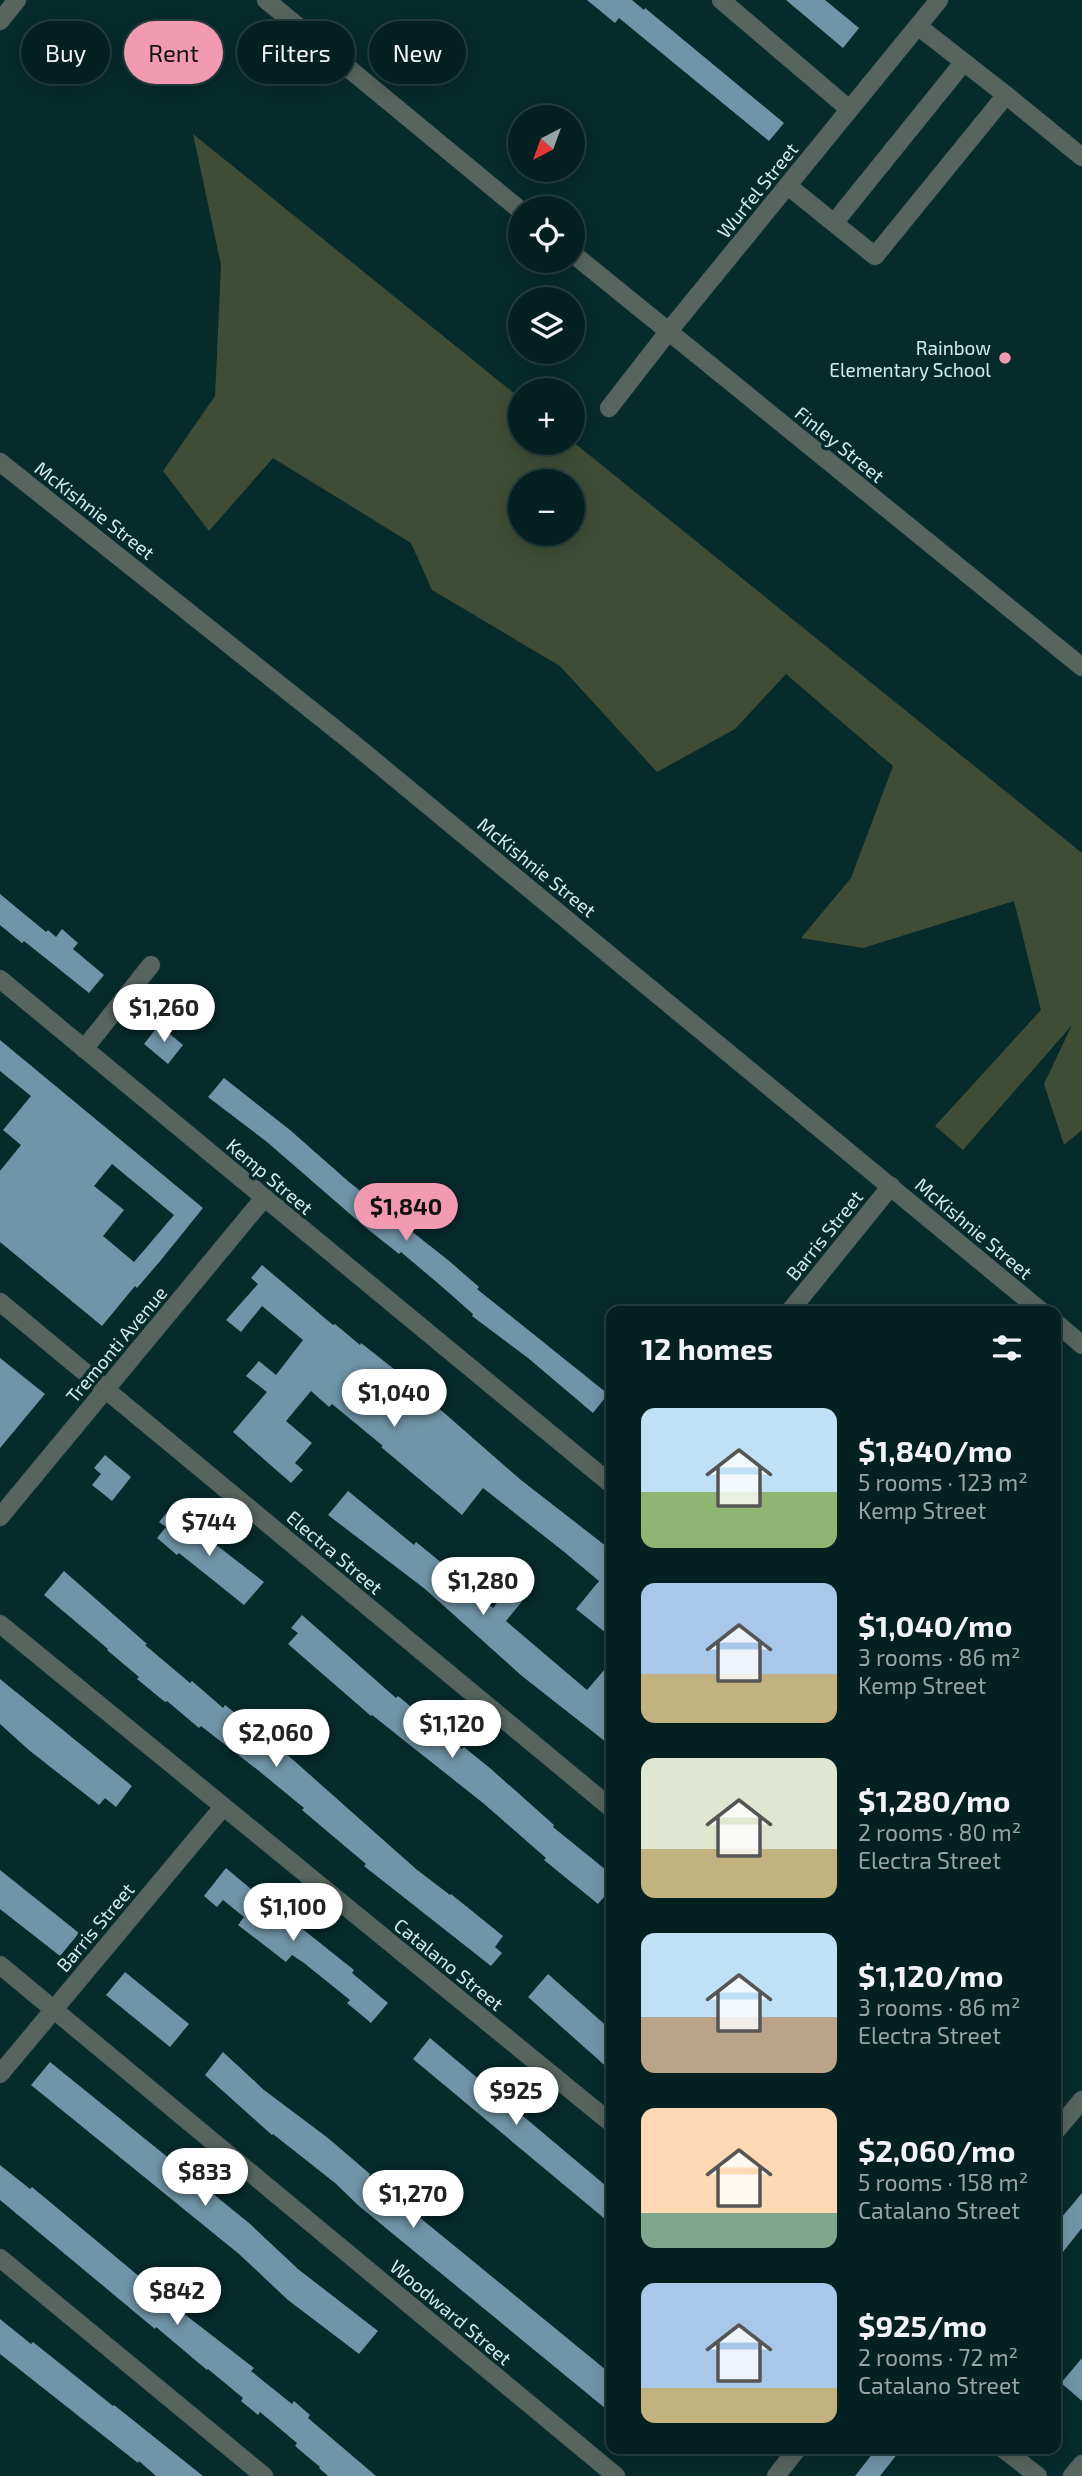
<!DOCTYPE html>
<meta charset="utf-8">
<style>
:root{--surface:#052020;--page:#132d2d;--text:#f1f3f6;--muted:#97a3a5;--line:#263e3e;--accent:#f19ab1}
body{margin:0;font-family:"Exo 2",sans-serif;background:var(--page);color:var(--text);height:100vh;display:flex;flex-direction:column;font-size:26px;white-space:nowrap}
*{box-sizing:border-box;margin:0}
p{font-size:23px;color:var(--muted)}
.icon{flex:none;width:38px;height:38px;fill:none;stroke:currentColor;stroke-width:2;stroke-linecap:round;stroke-linejoin:round}
.map{position:relative;flex:1;overflow:hidden}
.side{position:absolute;left:606px;top:1306px;width:455px;height:1148px;display:flex;flex-direction:column;background:var(--surface);border-radius:14px;box-shadow:0 4px 18px #0003,0 0 0 2px var(--line)}
.side>*{flex:none}
.guide{position:absolute;left:21px;top:21px;width:480px;height:63px;display:flex;gap:14px}
.needle{width:46px;rotate:221deg}
.fabs{position:absolute;left:508px;top:105px;display:grid;gap:14px}
.fabs a{display:grid;place-items:center;width:77px;height:77px;border-radius:50%;background:var(--surface);box-shadow:0 4px 18px #0003,0 0 0 2px var(--line);font-size:35px}
.price{position:absolute;translate:-50% -60px;padding:0 16px;border-radius:24px;background:#fff;color:#222;font-size:23px;line-height:46px;filter:drop-shadow(0 2px 4px #0008)}
.price::after{content:'';position:absolute;left:50%;top:42px;width:21px;height:16px;margin-left:-10px;background:inherit;clip-path:polygon(0 0,100% 0,50% 100%)}
.price.selected{background:var(--accent);color:#111}
ul{padding:0;list-style:none}
li{display:flex;align-items:center;gap:21px;height:175px;padding:0 35px}
li span{display:grid;place-items:center;flex:none;width:196px;height:140px;border-radius:14px;color:#555}
li>.icon{margin-inline-start:auto}
span .icon{width:84px;height:84px;fill:#fffc;stroke-width:1}
li b{font-size:30px}
h2{display:flex;justify-content:space-between;align-items:center;height:84px;padding:0 35px;font-size:30px}
.pill{padding:0 24px;border-radius:32px;background:var(--surface);box-shadow:0 4px 18px #0003,0 0 0 2px var(--line);font-size:24px;line-height:63px}
.pill.selected{background:var(--accent);color:#111}
.map>svg:first-child{display:block}
.green{fill:#3f4d36;fill-rule:evenodd}
.building{fill:#7195a8;fill-rule:evenodd}
.lines{fill:none;stroke-linecap:round;stroke-linejoin:round}
.minor-casing{stroke:#244546;stroke-width:19}
.minor{stroke:#56655e;stroke-width:18}
.poi-dot{fill:#f19ab1;stroke:#072a2b;stroke-width:2.5}
.labels{text-anchor:middle;dominant-baseline:central;stroke-width:7;stroke-linejoin:round;paint-order:stroke}
.street-label{font-size:19px;fill:#d4ebec;stroke:#072a2b}
.poi-label{font-size:19px;fill:#d4ebec;stroke:#072a2b;text-anchor:end}
</style>
<div class="map">
<svg width="1082" height="2476" viewBox="0 0 1082 2476">
<rect width="100%" height="100%" fill="#072a2b"/>
<!-- green -->
<path class="green" d="M193,134L520,398V443H572V441L1082,853V1130L1064,1145L1044,1084L1072,1025L963,1150L935,1126L1041,1010L1014,901L863,948L801,938L851,878L893,766L786,674L735,729L657,772L560,666L432,590L411,543L273,458L209,531L163,471L215,396L221,265ZM520,481H572V534H520Z"/>
<!-- building -->
<g class="building">
<polygon points="587,0 632,0 644,10 645,8 784,123 769,141 619,18 615,23"/>
<polygon points="786,0 825,0 859,28 843,48"/>
<polygon points="0,894 46,932 48,930 56,937 62,929 78,943 73,949 104,975 89,993 24,941 22,943 0,925"/>
<polygon points="159,1025 183,1045 168,1064 144,1044"/>
<path d="M0,1040L203,1208L161,1260L137,1288L135,1286L102,1326L0,1242V1171L21,1145L3,1130L31,1096L0,1071ZM112,1164L174,1215L134,1262L103,1236L124,1210L94,1186Z"/>
<polygon points="224,1078 290,1130 349,1182 448,1260 479,1287 477,1289 608,1394 593,1413 528,1358 472,1316 473,1314 440,1285 401,1252 399,1254 365,1227 267,1142 208,1097"/>
<polygon points="262,1265 333,1325 335,1324 360,1345 361,1343 394,1369 521,1480 611,1550 611,1637 576,1609 599,1581 563,1551 483,1488 462,1515 381,1447 383,1446 332,1404 329,1407 311,1391 286,1421 312,1443 295,1463 303,1470 291,1483 233,1432 267,1392 246,1376 259,1361 276,1375 303,1340 262,1306 241,1332 226,1320 258,1284 251,1278"/>
<polygon points="0,1358 45,1394 0,1448"/>
<polygon points="105,1455 131,1477 112,1501 92,1485 101,1474 94,1468"/>
<polygon points="348,1491 414,1545 416,1542 448,1568 493,1608 518,1576 533,1588 506,1621 587,1690 611,1662 611,1746 522,1676 425,1589 328,1515"/>
<polygon points="170,1509 264,1582 244,1605 179,1553 177,1555 157,1538 166,1527 159,1522"/>
<polygon points="64,1571 147,1644 145,1645 190,1683 192,1681 223,1708 225,1705 291,1758 416,1869 450,1895 451,1894 503,1936 495,1947 502,1953 491,1966 364,1866 366,1864 302,1810 304,1808 259,1771 201,1726 199,1728 167,1701 165,1702 137,1679 139,1677 107,1650 108,1649 44,1595"/>
<polygon points="302,1615 396,1698 398,1696 462,1749 464,1747 491,1769 554,1825 553,1827 611,1874 611,1889 598,1904 544,1860 546,1858 483,1803 372,1715 371,1716 288,1644 298,1633 291,1628"/>
<polygon points="0,1679 132,1786 116,1807 105,1798 99,1805 30,1751 0,1724"/>
<polygon points="226,1868 294,1925 295,1923 354,1970 352,1973 388,2003 371,2023 347,2003 350,2000 304,1963 292,1955 286,1962 238,1925 244,1917 223,1900 217,1907 204,1896"/>
<polygon points="0,1870 79,1933 60,1956 0,1909"/>
<polygon points="125,1972 189,2024 170,2047 106,1995"/>
<polygon points="548,1974 611,2030 611,2071 528,1997"/>
<polygon points="430,2038 611,2190 611,2224 413,2059"/>
<polygon points="223,2052 264,2090 328,2138 370,2174 369,2176 611,2374 611,2413 359,2206 335,2183 273,2134 272,2135 205,2075"/>
<polygon points="50,2062 249,2223 298,2269 378,2331 359,2354 288,2300 239,2254 31,2085"/>
<polygon points="0,2165 30,2189 32,2187 183,2313 254,2368 251,2371 292,2404 294,2401 310,2415 308,2418 376,2476 328,2476 319,2468 320,2467 295,2446 297,2443 260,2412 258,2415 241,2401 243,2398 208,2369 207,2370 156,2327 155,2329 0,2200"/>
<polygon points="1082,2193 1082,2228 1055,2262 1055,2225"/>
<polygon points="0,2319 31,2344 33,2342 113,2406 114,2405 203,2476 156,2476 139,2461 138,2463 0,2354"/>
<polygon points="1082,2358 1082,2401 1061,2383"/>
<polygon points="877,2448 902,2448 880,2476 855,2476"/>
</g>
<g class="lines">
<defs>
<g id="minor">
<polyline points="266,0 520,210"/>
<polyline points="721,0 849,109"/>
<polyline points="0,21 17,0"/>
<polyline points="1006,95 1082,157"/>
<polyline points="788,186 875,256 1006,95 919,27"/>
<polyline points="834,223 963,63"/>
<polyline points="572,253 1082,667"/>
<polyline points="609,408 668,332 939,0"/>
<polyline points="0,462 349,740 1041,1311"/>
<polyline points="0,979 611,1484"/>
<polyline points="84,1049 151,965"/>
<polyline points="0,1302 611,1808"/>
<polyline points="790,1311 891,1186"/>
<polyline points="1055,1322 1082,1345"/>
<polyline points="0,1517 264,1198"/>
<polyline points="0,1624 611,2123"/>
<polyline points="0,1965 616,2476"/>
<polyline points="0,2074 223,1807"/>
<polyline points="1055,2132 1082,2100"/>
<polyline points="0,2258 264,2476"/>
<polyline points="1002,2448 1038,2476"/>
<polyline points="776,2476 798,2448"/>
<polyline points="1072,2476 1082,2464"/>
</g>
</defs>
<!-- minor casing -->
<use href="#minor" class="minor-casing"/>
<!-- minor -->
<use href="#minor" class="minor"/>
</g>
<!-- markers -->
<circle class="poi-dot" cx="1005" cy="358" r="7"/>
<g class="labels">
<!-- street labels -->
<g class="street-label">
<text transform="translate(757 190) rotate(-51)">Wurfel Street</text>
<text transform="translate(840 444) rotate(39)">Finley Street</text>
<text transform="translate(95 510) rotate(38)">McKishnie Street</text>
<text transform="translate(537 867) rotate(39)">McKishnie Street</text>
<text transform="translate(270 1176) rotate(40)">Kemp Street</text>
<text transform="translate(974 1228) rotate(40)">McKishnie Street</text>
<text transform="translate(824 1235) rotate(-51)">Barris Street</text>
<text transform="translate(116 1344) rotate(-50)">Tremonti Avenue</text>
<text transform="translate(335 1552) rotate(40)">Electra Street</text>
<text transform="translate(95 1927) rotate(-50)">Barris Street</text>
<text transform="translate(449 1964) rotate(39)">Catalano Street</text>
<text transform="translate(451 2312) rotate(40)">Woodward Street</text>
</g>
<!-- poi labels -->
<g class="poi-label">
<text x="991" y="347">Rainbow<tspan x="991" dy="22">Elementary School</tspan></text>
</g>
</g>
</svg>
<div class="fabs">
<a><svg class="needle" viewBox="-14 -14 28 28"><path d="M0-13l5 13h-10z" fill="#e53935"/><path d="M0 13l5-13h-10z" fill="#97a3a5"/></svg></a>
<a><svg class="icon" aria-label="locate" viewBox="0 0 24 24"><circle cx="12" cy="12" r="6"/><path d="M12 2v4M12 18v4M2 12h4M18 12h4"/></svg></a>
<a><svg class="icon" aria-label="layers" viewBox="0 0 24 24"><path d="M12 4l9 5-9 5-9-5zM3 14l9 5 9-5"/></svg></a>
<a>+</a>
<a>−</a>
</div>
<b class="price" style="left:164px;top:1044px">$1,260</b>
<b class="price selected" style="left:406px;top:1243px">$1,840</b>
<b class="price" style="left:394px;top:1429px">$1,040</b>
<b class="price" style="left:209px;top:1558px">$744</b>
<b class="price" style="left:483px;top:1617px">$1,280</b>
<b class="price" style="left:452px;top:1760px">$1,120</b>
<b class="price" style="left:276px;top:1769px">$2,060</b>
<b class="price" style="left:293px;top:1943px">$1,100</b>
<b class="price" style="left:516px;top:2127px">$925</b>
<b class="price" style="left:205px;top:2208px">$833</b>
<b class="price" style="left:413px;top:2230px">$1,270</b>
<b class="price" style="left:177px;top:2327px">$842</b>
<div class="guide">
<a class="pill">Buy</a>
<a class="pill selected">Rent</a>
<a class="pill">Filters</a>
<a class="pill">New</a>
</div>
<section class="side">
<h2>12 homes<svg class="icon" aria-label="filters" viewBox="0 0 24 24"><path d="M4 7h16M4 17h16"/><circle cx="9" cy="7" r="2"/><circle cx="15" cy="17" r="2"/></svg></h2>
<ul>
<li><span style="background:linear-gradient(#bfe0f5 60%,#8fb573 0)"><svg class="icon" aria-label="home" viewBox="0 0 24 24"><path d="M3 11l9-7 9 7M6 9v11h12V9"/></svg></span><div><b>$1,840/mo</b><p>5 rooms · 123 m²</p><p>Kemp Street</p></div></li>
<li><span style="background:linear-gradient(#a9c7e8 65%,#c2b280 0)"><svg class="icon" aria-label="home" viewBox="0 0 24 24"><path d="M3 11l9-7 9 7M6 9v11h12V9"/></svg></span><div><b>$1,040/mo</b><p>3 rooms · 86 m²</p><p>Kemp Street</p></div></li>
<li><span style="background:linear-gradient(#dfe7d0 65%,#c2b280 0)"><svg class="icon" aria-label="home" viewBox="0 0 24 24"><path d="M3 11l9-7 9 7M6 9v11h12V9"/></svg></span><div><b>$1,280/mo</b><p>2 rooms · 80 m²</p><p>Electra Street</p></div></li>
<li><span style="background:linear-gradient(#bfe0f5 60%,#b9a48a 0)"><svg class="icon" aria-label="home" viewBox="0 0 24 24"><path d="M3 11l9-7 9 7M6 9v11h12V9"/></svg></span><div><b>$1,120/mo</b><p>3 rooms · 86 m²</p><p>Electra Street</p></div></li>
<li><span style="background:linear-gradient(#ffd9b3 75%,#7fa58c 0)"><svg class="icon" aria-label="home" viewBox="0 0 24 24"><path d="M3 11l9-7 9 7M6 9v11h12V9"/></svg></span><div><b>$2,060/mo</b><p>5 rooms · 158 m²</p><p>Catalano Street</p></div></li>
<li><span style="background:linear-gradient(#a9c7e8 75%,#c2b280 0)"><svg class="icon" aria-label="home" viewBox="0 0 24 24"><path d="M3 11l9-7 9 7M6 9v11h12V9"/></svg></span><div><b>$925/mo</b><p>2 rooms · 72 m²</p><p>Catalano Street</p></div></li>
</ul>
</section>
</div>
